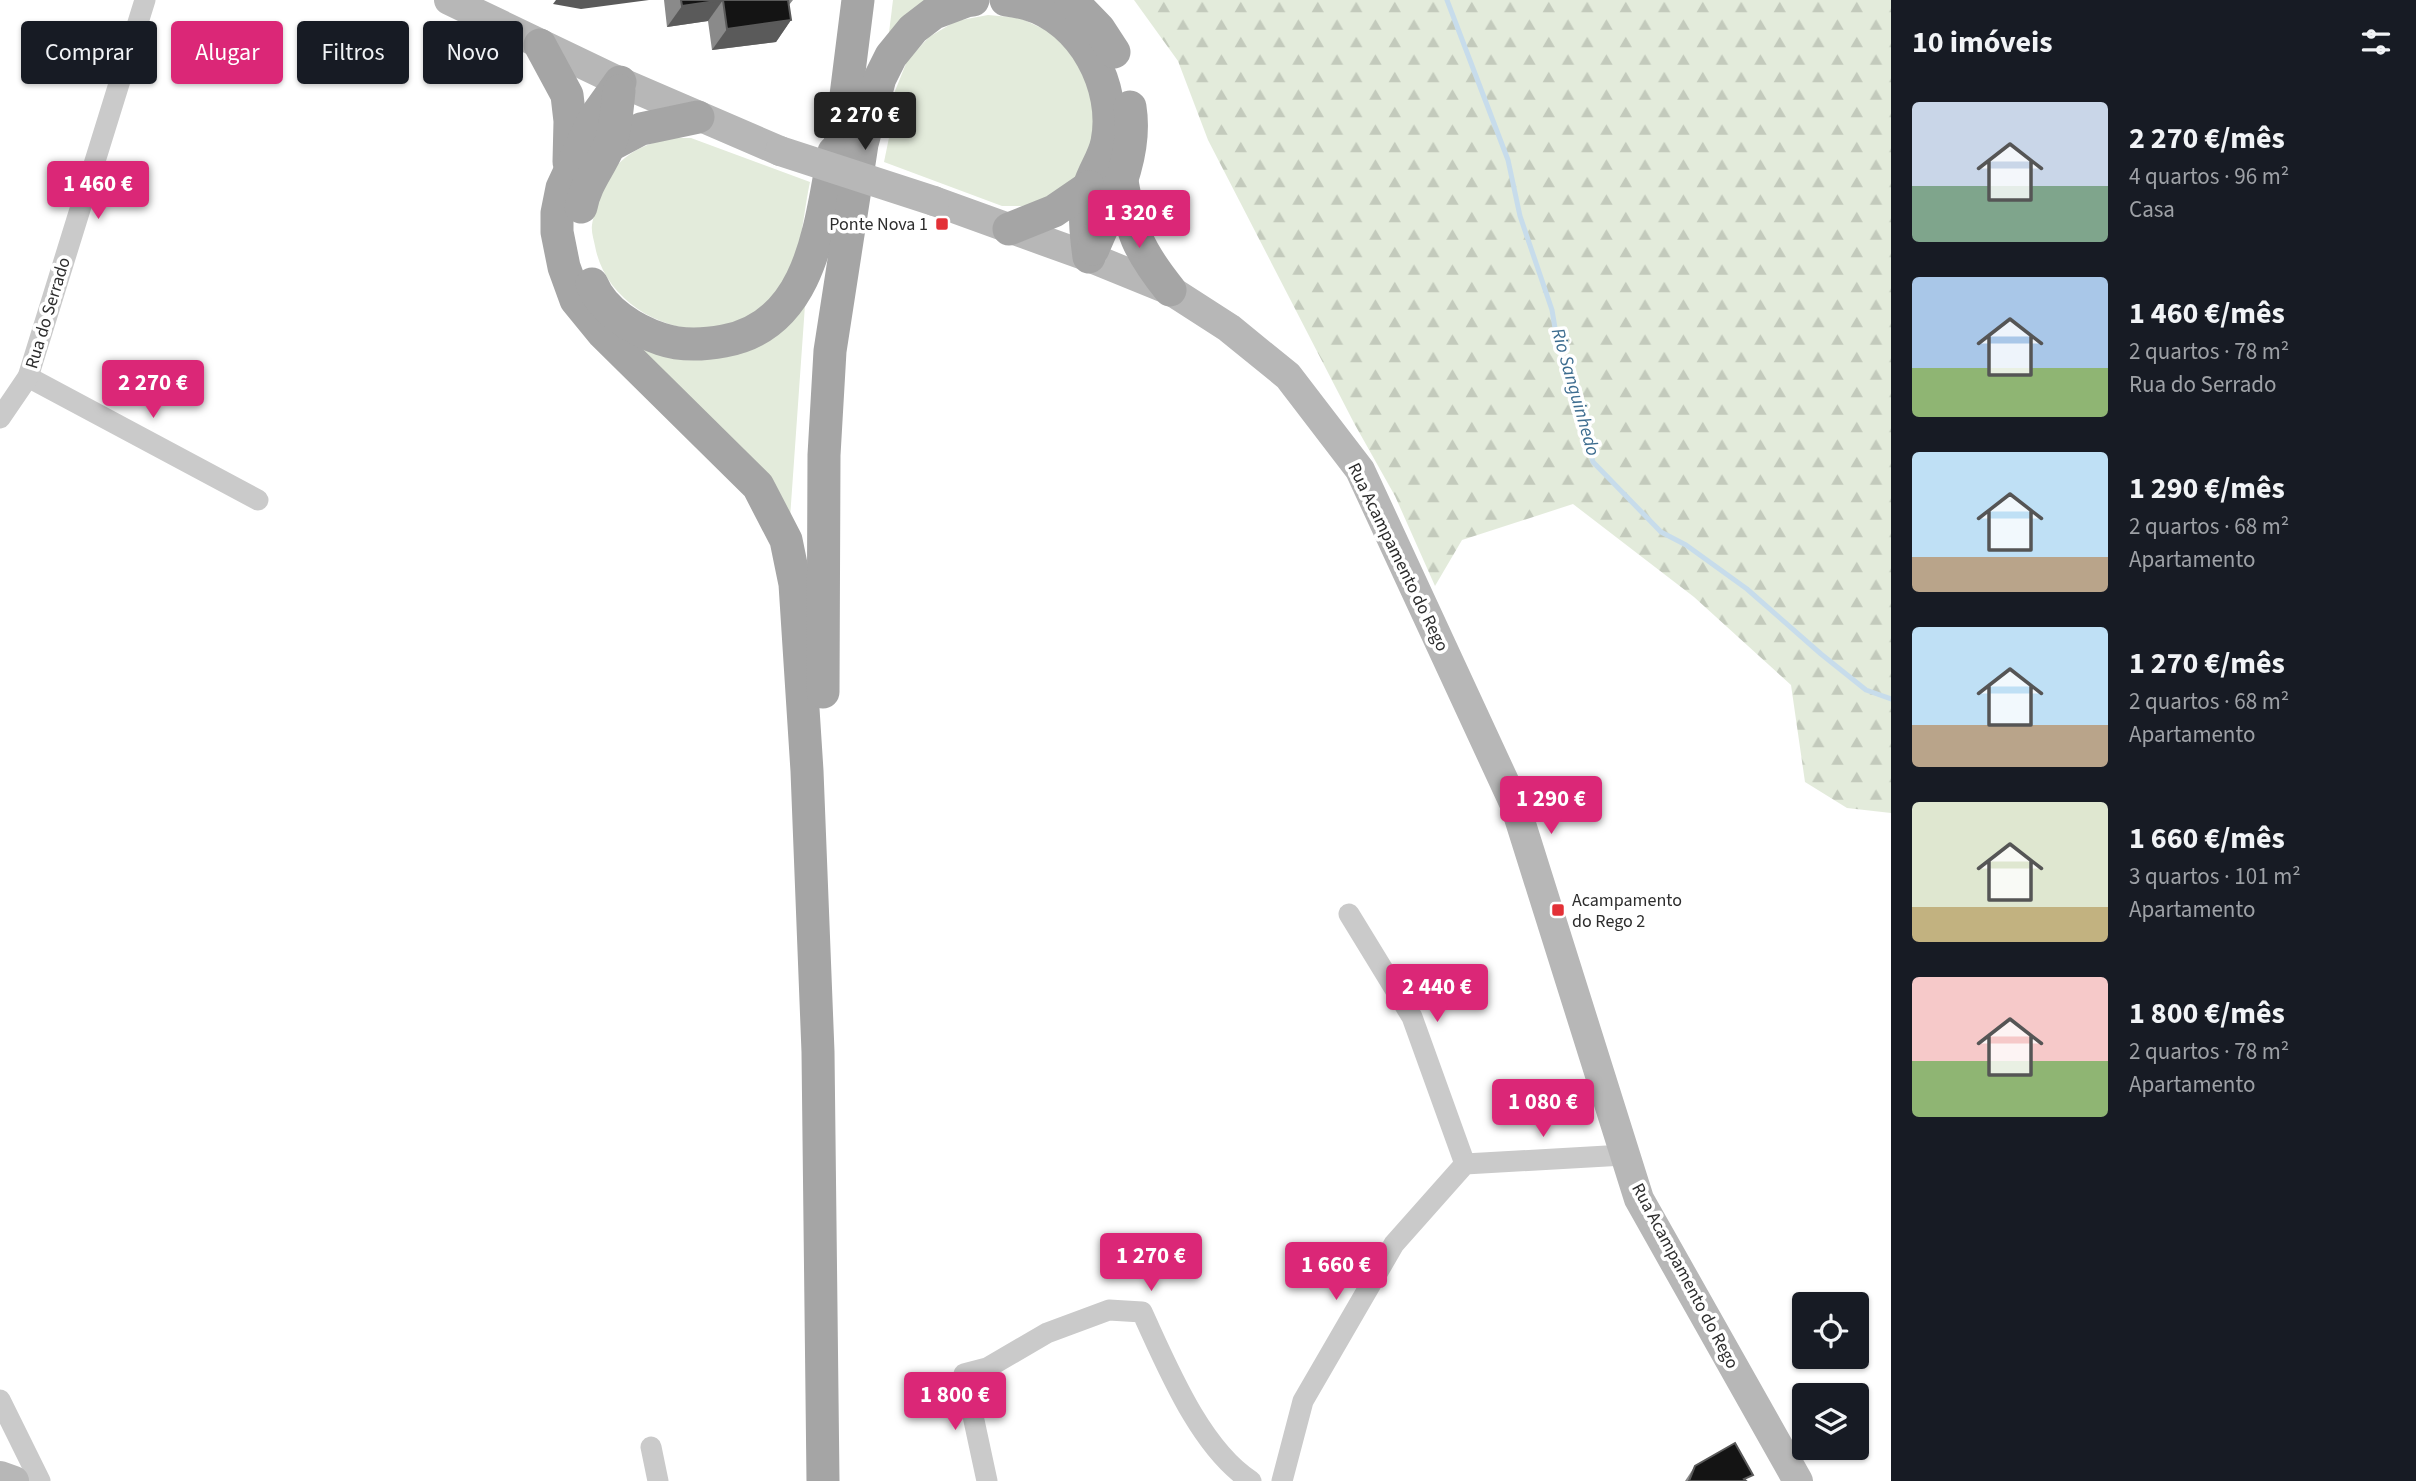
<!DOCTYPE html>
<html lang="pt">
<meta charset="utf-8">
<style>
:root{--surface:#171b24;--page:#242831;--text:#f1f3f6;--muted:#9ea1a6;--accent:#db2777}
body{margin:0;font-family:"Source Sans 3",sans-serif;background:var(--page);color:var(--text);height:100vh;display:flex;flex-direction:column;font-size:26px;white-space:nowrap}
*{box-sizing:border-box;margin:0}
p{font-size:23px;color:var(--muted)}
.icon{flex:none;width:38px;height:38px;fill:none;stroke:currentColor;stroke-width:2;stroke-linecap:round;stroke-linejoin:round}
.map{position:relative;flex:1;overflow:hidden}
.drawer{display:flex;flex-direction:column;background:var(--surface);width:525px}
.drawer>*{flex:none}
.hud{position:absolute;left:21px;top:21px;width:665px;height:63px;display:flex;gap:14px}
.buttons{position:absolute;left:1792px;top:1292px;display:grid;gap:14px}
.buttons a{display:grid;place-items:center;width:77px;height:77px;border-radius:7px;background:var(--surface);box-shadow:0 2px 5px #0004;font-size:35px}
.price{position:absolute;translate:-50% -60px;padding:0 16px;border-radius:7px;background:var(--accent);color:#fff;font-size:23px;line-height:46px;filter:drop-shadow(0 2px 4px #0008)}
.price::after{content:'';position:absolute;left:50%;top:42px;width:21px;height:16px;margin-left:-10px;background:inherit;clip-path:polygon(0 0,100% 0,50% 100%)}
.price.selected{background:#222;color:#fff}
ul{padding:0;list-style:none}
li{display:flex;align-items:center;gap:21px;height:175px;padding:0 21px}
li span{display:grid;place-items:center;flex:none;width:196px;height:140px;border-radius:7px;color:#555}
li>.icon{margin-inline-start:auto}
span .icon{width:84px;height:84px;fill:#fffc;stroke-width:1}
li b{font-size:30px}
h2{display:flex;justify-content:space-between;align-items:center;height:84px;padding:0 21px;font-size:30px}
.pill{padding:0 24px;border-radius:7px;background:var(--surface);box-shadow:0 2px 5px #0004;font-size:24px;line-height:63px}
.pill.selected{background:var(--accent);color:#fff}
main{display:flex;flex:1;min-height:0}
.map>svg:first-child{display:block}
.grass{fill:#e3ebdb}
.forest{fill:url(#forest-firs)}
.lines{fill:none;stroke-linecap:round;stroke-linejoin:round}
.stream{stroke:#c7dceb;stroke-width:5}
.street{stroke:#cacaca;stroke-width:21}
.secondary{stroke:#b7b7b7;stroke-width:30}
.primary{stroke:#a5a5a5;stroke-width:33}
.secondary-bridge{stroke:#b7b7b7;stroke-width:30}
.wall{fill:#8a8a8a}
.shaded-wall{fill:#5a5a5a}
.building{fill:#141414;stroke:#5a5a5a;stroke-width:2}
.poi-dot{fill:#e33137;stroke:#fff;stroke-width:2.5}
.labels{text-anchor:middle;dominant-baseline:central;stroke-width:7;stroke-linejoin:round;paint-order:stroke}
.poi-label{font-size:18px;fill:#2d2d2d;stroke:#fff;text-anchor:end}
.street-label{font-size:18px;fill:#2d2d2d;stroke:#fff}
.water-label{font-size:19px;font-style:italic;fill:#3c6c8f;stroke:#fff}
</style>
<main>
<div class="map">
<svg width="1891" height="1481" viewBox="0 0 1891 1481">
<defs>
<pattern id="forest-firs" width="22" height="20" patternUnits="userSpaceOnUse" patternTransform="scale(1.75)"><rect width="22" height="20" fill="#e3ebdb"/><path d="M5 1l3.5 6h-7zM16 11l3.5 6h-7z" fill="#c3cabc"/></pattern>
</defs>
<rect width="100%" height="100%" fill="#fff"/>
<!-- grass -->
<g class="grass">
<polygon points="893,0 937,0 888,41"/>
<polygon points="988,15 1020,18 1052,33 1078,53 1102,119 1073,185 1042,202 1022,206 1002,206 884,162 892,123 895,91 907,61 929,37 956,21"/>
<path d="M671,138H691L810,182C803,214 802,251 787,280C780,293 766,306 754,314C739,322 721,330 704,330C654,329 604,296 595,246C594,240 591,232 592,225C593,217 597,208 599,199C610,162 634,146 671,138Z"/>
<polygon points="805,305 790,518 622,334 675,355"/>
</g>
<!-- forest -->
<polygon class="forest" points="1134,0 1891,0 1891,813 1847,808 1805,782 1791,685 1694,597 1573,504 1462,540 1435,586 1395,496 1354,423 1208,140 1178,61"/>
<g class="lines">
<!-- stream -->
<polyline class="stream" points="1447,0 1508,160 1520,216 1552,310 1557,340 1593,462 1661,532 1686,545 1747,589 1821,654 1866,690 1891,699"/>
<!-- street -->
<g class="street">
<polyline points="28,377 258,500"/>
<polyline points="0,418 28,377 145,0"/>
<polyline points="1349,914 1412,1017 1465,1164"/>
<polyline points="0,1400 40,1481"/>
<polyline points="651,1447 658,1481"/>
<path d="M987,1481L964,1374L987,1368L1047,1333L1109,1310L1142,1312C1167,1366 1200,1448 1251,1481"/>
<polyline points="1282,1481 1303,1401 1394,1244 1465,1164 1624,1155"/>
</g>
<!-- secondary -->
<g class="secondary">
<polyline points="449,0 620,82 780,151"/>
<polyline points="934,201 1089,257 1170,290 1229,328 1288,376 1360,470 1515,805 1639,1199 1798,1481"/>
<polyline points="0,1476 14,1481"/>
</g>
<!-- primary -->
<g class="primary">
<path d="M1006,0C1013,1 1020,2 1027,4C1083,20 1118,87 1107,142C1104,158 1093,172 1089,187C1083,210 1086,235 1089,257"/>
<polyline points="1071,0 1099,29 1114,52"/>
<polyline points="540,45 567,95 570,121 569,162"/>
<polyline points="620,82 595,117 562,188 557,213 557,232 564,267 576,300 603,333 758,486 786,540 795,584 807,771 818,1052 823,1481"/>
<polyline points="609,146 641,129 698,117"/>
<polyline points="836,175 858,0"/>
<path d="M1122,181C1131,232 1138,250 1170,290"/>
<path d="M581,207C586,182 599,169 609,146C616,129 617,109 619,91"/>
<polyline points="1009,229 1054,211 1089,187"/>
<path d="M1093,249C1112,204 1138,157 1130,107"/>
<path d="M592,284C603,311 634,330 661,339C681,346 703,345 724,341C813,325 820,223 834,152"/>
<polyline points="823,692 824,455 830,351 862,144 880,78 891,56 913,29 934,13 966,1 973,0"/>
</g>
<!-- secondary-bridge -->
<polyline class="secondary-bridge" points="780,151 934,201"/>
</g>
<!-- wall -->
<g class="wall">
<polygon points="664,0 793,0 789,5 791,20 776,42 712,50 708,21 667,27"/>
<polygon points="1695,1466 1748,1481 1685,1481"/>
</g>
<!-- shaded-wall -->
<g class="shaded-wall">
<polygon points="556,0 649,0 581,9 553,4"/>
<polygon points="723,0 708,21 667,27 682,6"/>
<polygon points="791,20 776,42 712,50 727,29"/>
</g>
<!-- building -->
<g class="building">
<polygon points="681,0 788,0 791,20 727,29 723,0 682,6"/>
<polygon points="1735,1443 1753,1475 1744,1479 1746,1481 1689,1481 1695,1466"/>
</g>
<!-- markers -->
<g class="poi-dot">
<rect x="935" y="217" width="14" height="14" rx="3.5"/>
<rect x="1551" y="903" width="14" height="14" rx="3.5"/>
</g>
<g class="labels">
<!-- poi labels -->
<g class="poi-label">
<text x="928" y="224">Ponte Nova 1</text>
<text x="1572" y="900" text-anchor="start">Acampamento<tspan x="1572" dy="21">do Rego 2</tspan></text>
</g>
<!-- street labels -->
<g class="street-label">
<text transform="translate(48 313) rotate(-73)">Rua do Serrado</text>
<text transform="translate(1398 557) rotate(64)">Rua Acampamento do Rego</text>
<text transform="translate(1685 1276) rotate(62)">Rua Acampamento do Rego</text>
</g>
<!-- water labels -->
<g class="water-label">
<text transform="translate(1575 392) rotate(74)">Rio Sanguinhedo</text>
</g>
</g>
</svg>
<div class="buttons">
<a><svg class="icon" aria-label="locate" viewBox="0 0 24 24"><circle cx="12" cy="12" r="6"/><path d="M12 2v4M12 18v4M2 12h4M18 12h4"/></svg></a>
<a><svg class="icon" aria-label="layers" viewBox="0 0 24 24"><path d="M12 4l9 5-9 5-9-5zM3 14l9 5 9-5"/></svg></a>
</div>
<b class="price selected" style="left:865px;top:152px">2 270 €</b>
<b class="price" style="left:98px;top:221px">1 460 €</b>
<b class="price" style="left:1139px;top:250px">1 320 €</b>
<b class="price" style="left:153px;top:420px">2 270 €</b>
<b class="price" style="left:1551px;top:836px">1 290 €</b>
<b class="price" style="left:1437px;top:1024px">2 440 €</b>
<b class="price" style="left:1543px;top:1139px">1 080 €</b>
<b class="price" style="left:1151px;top:1293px">1 270 €</b>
<b class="price" style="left:1336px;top:1302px">1 660 €</b>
<b class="price" style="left:955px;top:1432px">1 800 €</b>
<div class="hud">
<a class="pill">Comprar</a>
<a class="pill selected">Alugar</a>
<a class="pill">Filtros</a>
<a class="pill">Novo</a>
</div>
</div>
<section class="drawer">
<h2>10 imóveis<svg class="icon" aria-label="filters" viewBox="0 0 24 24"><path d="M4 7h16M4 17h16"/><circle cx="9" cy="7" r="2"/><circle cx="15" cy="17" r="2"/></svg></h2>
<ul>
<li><span style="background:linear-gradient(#c9d6e8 60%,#7fa58c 0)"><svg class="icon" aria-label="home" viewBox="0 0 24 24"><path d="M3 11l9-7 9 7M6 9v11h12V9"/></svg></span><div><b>2 270 €/mês</b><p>4 quartos · 96 m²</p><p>Casa</p></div></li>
<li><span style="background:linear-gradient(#a9c7e8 65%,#8fb573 0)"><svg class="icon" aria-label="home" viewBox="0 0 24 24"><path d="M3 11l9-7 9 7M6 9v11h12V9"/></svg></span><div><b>1 460 €/mês</b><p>2 quartos · 78 m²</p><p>Rua do Serrado</p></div></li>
<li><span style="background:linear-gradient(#bfe0f5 75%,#b9a48a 0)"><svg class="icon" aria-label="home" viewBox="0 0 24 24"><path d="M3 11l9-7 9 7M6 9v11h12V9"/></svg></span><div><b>1 290 €/mês</b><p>2 quartos · 68 m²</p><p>Apartamento</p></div></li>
<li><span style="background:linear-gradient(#bfe0f5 70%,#b9a48a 0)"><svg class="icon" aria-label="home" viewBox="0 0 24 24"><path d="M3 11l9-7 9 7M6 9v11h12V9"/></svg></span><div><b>1 270 €/mês</b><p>2 quartos · 68 m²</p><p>Apartamento</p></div></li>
<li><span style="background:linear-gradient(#dfe7d0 75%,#c2b280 0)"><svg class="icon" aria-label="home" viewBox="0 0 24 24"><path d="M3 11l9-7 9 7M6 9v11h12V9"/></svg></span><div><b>1 660 €/mês</b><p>3 quartos · 101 m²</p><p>Apartamento</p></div></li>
<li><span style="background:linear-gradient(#f6c9c9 60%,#8fb573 0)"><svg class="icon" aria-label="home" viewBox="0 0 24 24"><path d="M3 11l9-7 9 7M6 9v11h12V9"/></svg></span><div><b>1 800 €/mês</b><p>2 quartos · 78 m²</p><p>Apartamento</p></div></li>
</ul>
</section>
</main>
